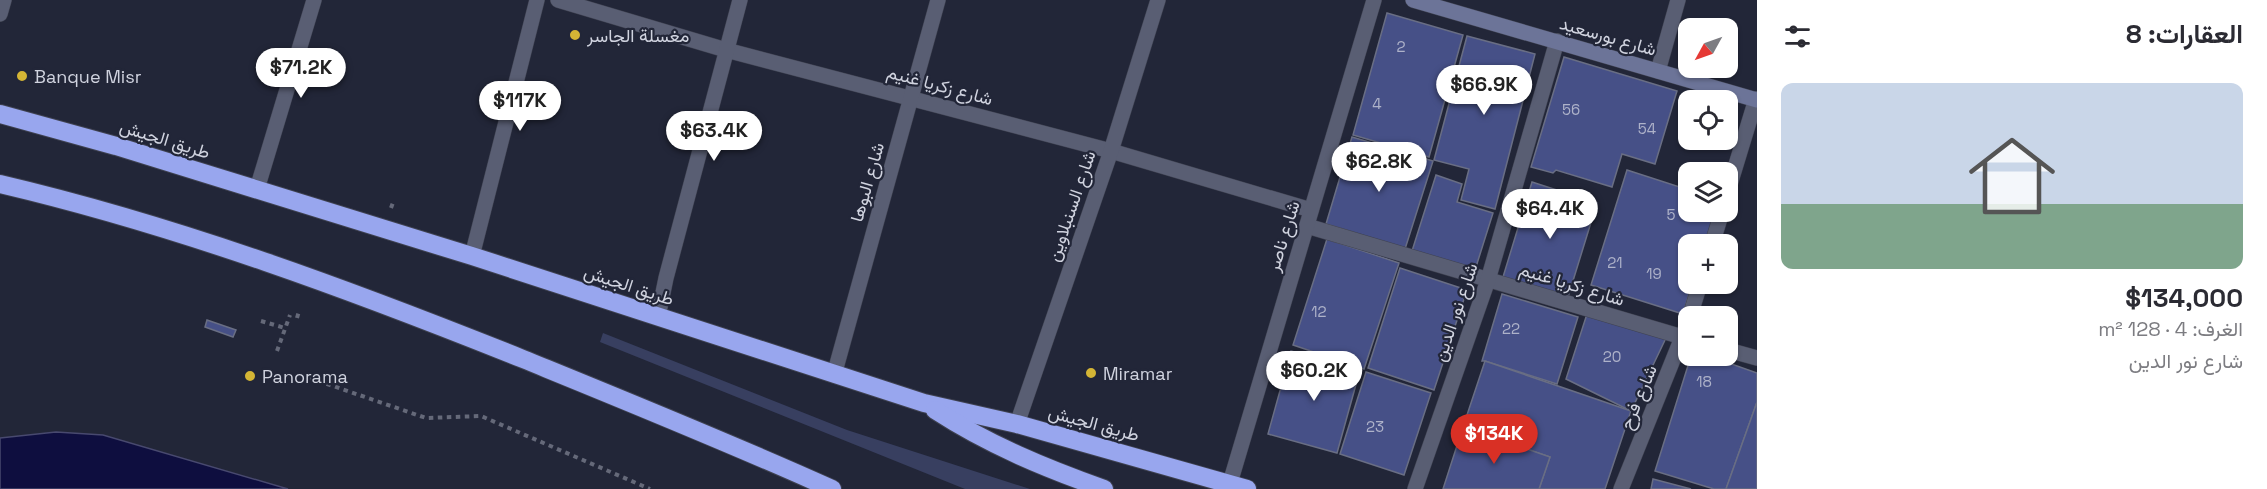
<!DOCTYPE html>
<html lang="ar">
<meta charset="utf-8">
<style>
:root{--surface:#fff;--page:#f2f2f3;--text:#2b2b33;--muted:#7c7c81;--line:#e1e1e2;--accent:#d93025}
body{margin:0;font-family:"Space Grotesk",Vazirmatn,sans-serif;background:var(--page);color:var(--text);direction:rtl;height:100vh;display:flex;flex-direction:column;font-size:22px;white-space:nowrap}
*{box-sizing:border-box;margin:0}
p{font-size:20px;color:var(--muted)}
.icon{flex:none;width:33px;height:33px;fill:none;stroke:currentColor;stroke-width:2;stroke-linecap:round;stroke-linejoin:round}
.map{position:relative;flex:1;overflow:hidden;direction:ltr}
.sheet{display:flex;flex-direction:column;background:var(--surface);width:510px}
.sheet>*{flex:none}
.needle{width:39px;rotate:230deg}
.fabs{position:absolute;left:1678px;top:18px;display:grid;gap:12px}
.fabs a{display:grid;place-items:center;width:60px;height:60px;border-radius:12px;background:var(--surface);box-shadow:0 2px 4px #0004;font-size:30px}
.price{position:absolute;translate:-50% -51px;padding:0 14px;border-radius:21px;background:#fff;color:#222;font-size:20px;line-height:39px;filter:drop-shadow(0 2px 3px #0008)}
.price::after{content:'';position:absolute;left:50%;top:36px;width:18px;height:14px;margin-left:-9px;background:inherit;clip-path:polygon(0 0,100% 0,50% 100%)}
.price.active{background:var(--accent);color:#fff}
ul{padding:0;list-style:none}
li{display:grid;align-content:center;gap:12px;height:318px;padding:0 24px}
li+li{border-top:2px solid var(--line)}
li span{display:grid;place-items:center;height:186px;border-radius:12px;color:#555}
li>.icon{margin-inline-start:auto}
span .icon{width:108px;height:108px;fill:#fffc;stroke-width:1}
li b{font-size:26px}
h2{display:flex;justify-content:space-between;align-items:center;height:72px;padding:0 24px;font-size:26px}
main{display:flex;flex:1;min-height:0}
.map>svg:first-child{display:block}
.green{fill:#383f60}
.water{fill:#0e0e3f;stroke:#48496f;stroke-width:1.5}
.building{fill:#465087;stroke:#696e84;stroke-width:1.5}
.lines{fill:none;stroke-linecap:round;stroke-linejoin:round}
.street-casing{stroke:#3f4251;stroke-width:16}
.secondary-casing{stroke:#3f4251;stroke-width:16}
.highway-casing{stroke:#3f4251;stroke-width:20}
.path{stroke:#656979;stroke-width:4;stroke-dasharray:4.5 4.5;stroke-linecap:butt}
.street{stroke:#595e73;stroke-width:15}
.secondary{stroke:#6c7498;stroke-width:15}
.highway{stroke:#98a6ee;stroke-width:18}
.poi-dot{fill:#d4b535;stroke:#222638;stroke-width:2}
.labels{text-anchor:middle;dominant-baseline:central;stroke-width:4.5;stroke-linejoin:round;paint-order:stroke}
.number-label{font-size:15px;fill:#aeb2c9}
.poi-label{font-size:18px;fill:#d0d3df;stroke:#222638;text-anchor:start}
.street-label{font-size:18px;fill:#d0d3df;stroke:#222638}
</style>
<main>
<section class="sheet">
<h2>العقارات: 8<svg class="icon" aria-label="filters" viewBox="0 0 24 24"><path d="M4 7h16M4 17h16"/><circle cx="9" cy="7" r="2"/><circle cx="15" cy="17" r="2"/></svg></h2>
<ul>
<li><span style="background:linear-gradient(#c9d6e8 65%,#7fa58c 0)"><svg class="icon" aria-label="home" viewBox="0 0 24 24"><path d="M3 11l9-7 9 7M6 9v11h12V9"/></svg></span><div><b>$134,000</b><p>الغرف: 4 · 128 m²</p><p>شارع نور الدين</p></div></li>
</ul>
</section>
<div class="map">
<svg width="1757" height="489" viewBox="0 0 1757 489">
<rect width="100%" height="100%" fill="#222638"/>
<!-- green -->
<polygon class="green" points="603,333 847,430 1030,489 965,489 600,342"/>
<!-- water -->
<polygon class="water" points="56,432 103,435 288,489 0,489 0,438"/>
<!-- building -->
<g class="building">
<polygon points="1387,13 1463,35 1429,157 1353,135"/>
<polygon points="1467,36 1535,54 1495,209 1461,200 1469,169 1434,160"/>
<polygon points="1564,57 1677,91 1655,164 1622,154 1612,187 1556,170 1553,173 1531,167"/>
<polygon points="1352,137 1433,161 1405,249 1326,224"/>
<polygon points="1627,170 1689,190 1689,212 1716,212 1705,244 1689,244 1689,284 1692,284 1683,314 1591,285"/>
<polygon points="1436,175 1462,184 1457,202 1493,213 1475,270 1412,251"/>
<polygon points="1532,182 1597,203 1568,297 1503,277"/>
<polygon points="1327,239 1399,263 1364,369 1293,345"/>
<polygon points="1400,268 1467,290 1434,390 1368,368"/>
<polygon points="1502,294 1578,317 1557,384 1485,361 1482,361"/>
<polygon points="1587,314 1666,338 1631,411 1566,379"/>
<polygon points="207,320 236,330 233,337 205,327"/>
<polygon points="1291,351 1360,370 1337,453 1268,434"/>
<polygon points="1691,356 1709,356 1757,373 1757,402 1726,489 1714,489 1655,471"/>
<polygon points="1485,361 1631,411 1605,489 1539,489 1550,457 1463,427"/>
<polygon points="1366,372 1431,393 1404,475 1340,454"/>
<polygon points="1757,402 1757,489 1726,489"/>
<polygon points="1463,427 1550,457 1539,489 1443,489"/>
<polygon points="1653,479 1691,489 1651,489"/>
</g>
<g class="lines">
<defs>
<g id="street">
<polyline points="558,0 726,50 1111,151 1311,210"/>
<polyline points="0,14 4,0"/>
<polyline points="1658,71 1678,0"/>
<polyline points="257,189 314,0"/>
<polyline points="1728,191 1756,99"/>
<polyline points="1307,226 1689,339"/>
<polyline points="1712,244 1722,212"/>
<polyline points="472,256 537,0"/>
<polyline points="1690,316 1700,284"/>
<polyline points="658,317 666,278 740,0"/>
<polyline points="1728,350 1757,358"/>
<polyline points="834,375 938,0"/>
<polyline points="1017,424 1111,151 1158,0"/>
<polyline points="1230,483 1374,0"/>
<polyline points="1415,489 1488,280 1557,41"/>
<polyline points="1621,489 1689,320"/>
</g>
<polyline id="secondary" points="1413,0 1757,100"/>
<g id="highway">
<polyline points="0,114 116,146 472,256 924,403 1017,424 1247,489"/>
<path d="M0,184C179,226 353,291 523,359C626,401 730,443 832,489"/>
<path d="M935,410C989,445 1045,468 1104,489"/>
</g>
</defs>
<!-- street casing -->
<use href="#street" class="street-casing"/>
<!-- secondary casing -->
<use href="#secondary" class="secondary-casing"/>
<!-- highway casing -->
<use href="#highway" class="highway-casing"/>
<!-- path -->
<g class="path">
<polyline points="391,208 394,200"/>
<polyline points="297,318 299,311"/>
<polyline points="261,321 285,328"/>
<polyline points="277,351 290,315"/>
<polyline points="301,375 426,418 481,416 650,489"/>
</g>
<!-- street -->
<use href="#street" class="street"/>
<!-- secondary -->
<use href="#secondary" class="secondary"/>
<!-- highway -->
<use href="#highway" class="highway"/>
</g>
<!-- markers -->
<g class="poi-dot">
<circle cx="575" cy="35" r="6"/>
<circle cx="22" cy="76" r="6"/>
<circle cx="1091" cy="373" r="6"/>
<circle cx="250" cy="376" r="6"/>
</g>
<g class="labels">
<!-- number labels -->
<g class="number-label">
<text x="1401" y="46">2</text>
<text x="1377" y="103">4</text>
<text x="1571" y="109">56</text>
<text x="1647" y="128">54</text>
<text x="1671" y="214">5</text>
<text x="1615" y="262">21</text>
<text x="1654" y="273">19</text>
<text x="1319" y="311">12</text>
<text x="1511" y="328">22</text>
<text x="1612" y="356">20</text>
<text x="1704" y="381">18</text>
<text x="1375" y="426">23</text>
</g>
<!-- poi labels -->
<g class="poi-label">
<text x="587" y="35">مغسلة الجاسر</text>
<text x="34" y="76">Banque Misr</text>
<text x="1103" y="373">Miramar</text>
<text x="262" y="376">Panorama</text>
</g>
<!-- street labels -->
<g class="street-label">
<text transform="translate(1608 36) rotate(16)">شارع بورسعيد</text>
<text transform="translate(940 85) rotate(15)">شارع زكريا غنيم</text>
<text transform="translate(165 139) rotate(17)">طريق الجيش</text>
<text transform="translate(867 182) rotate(-74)">شارع البوها</text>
<text transform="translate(1071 206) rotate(-71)">شارع السنبلاوين</text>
<text transform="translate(1283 236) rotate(-73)">شارع ناصر</text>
<text transform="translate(1572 284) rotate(17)">شارع زكريا غنيم</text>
<text transform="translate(629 285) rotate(18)">طريق الجيش</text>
<text transform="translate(1455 312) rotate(-71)">شارع نور الدين</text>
<text transform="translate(1638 397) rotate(-67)">شارع فرح</text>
<text transform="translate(1094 423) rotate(15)">طريق الجيش</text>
</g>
</g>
</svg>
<div class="fabs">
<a><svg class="needle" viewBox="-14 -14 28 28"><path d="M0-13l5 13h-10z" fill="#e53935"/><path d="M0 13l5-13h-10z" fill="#7c7c81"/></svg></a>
<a><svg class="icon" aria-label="locate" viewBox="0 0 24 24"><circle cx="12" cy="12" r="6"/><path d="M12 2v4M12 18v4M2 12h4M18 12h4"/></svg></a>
<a><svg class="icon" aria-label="layers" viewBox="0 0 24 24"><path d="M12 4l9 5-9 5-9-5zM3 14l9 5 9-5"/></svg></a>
<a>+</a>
<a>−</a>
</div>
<b class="price" style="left:301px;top:99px">$71.2K</b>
<b class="price" style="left:1484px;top:116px">$66.9K</b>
<b class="price" style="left:520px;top:132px">$117K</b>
<b class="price" style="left:714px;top:162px">$63.4K</b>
<b class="price" style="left:1379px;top:193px">$62.8K</b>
<b class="price" style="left:1550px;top:240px">$64.4K</b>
<b class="price" style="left:1314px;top:402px">$60.2K</b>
<b class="price active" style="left:1494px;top:465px">$134K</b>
</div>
</main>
